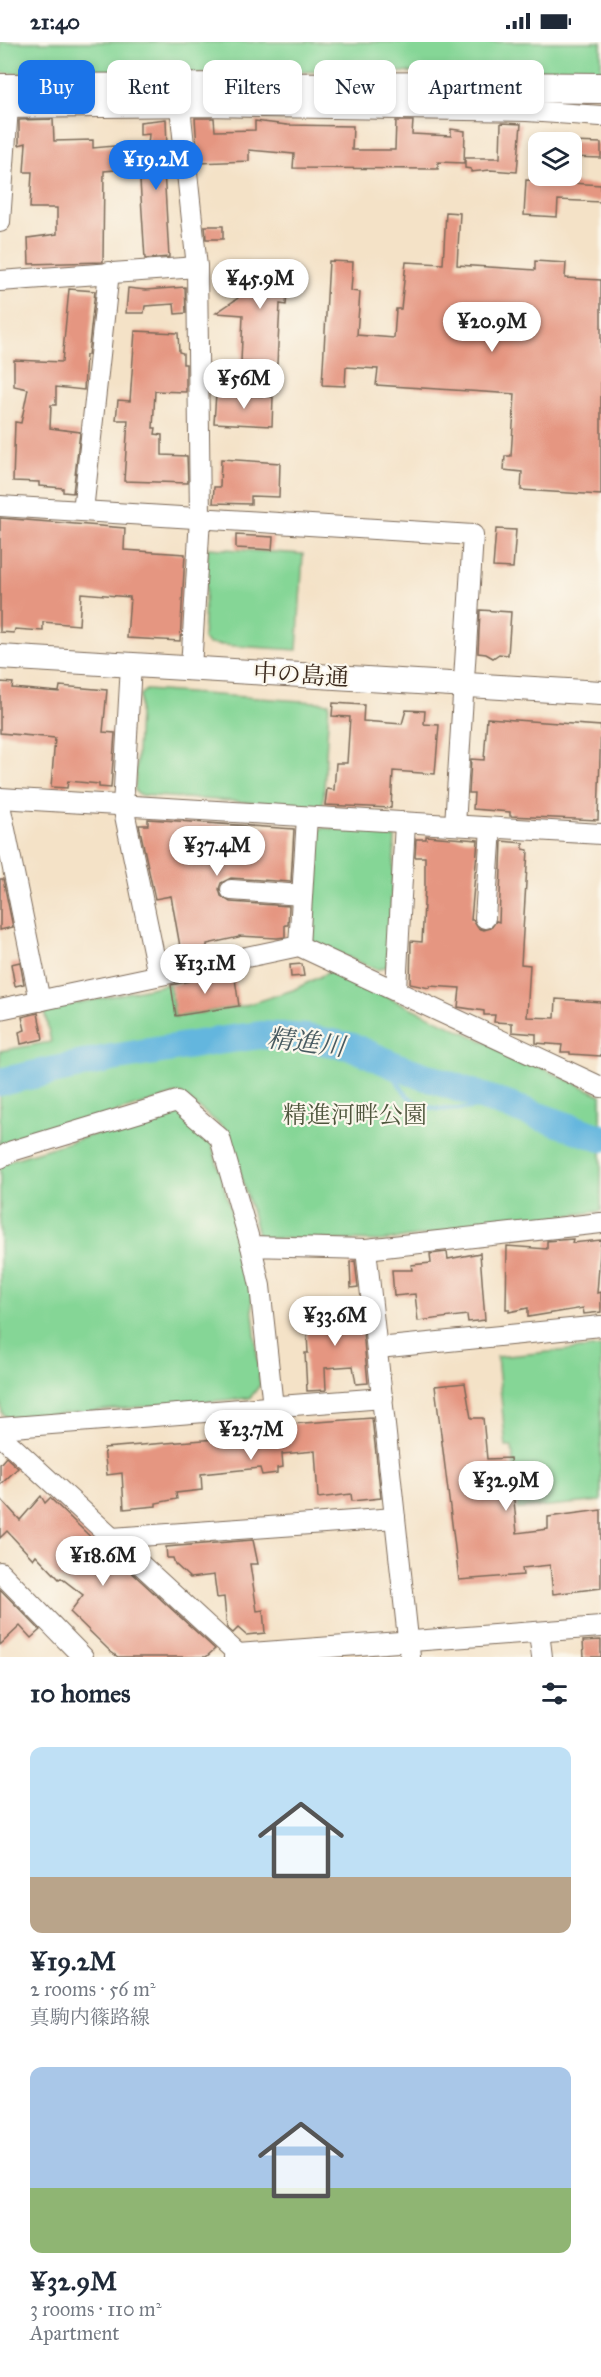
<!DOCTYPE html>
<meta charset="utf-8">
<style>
:root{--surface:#fff;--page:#f6f6f7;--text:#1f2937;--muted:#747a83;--accent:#1a73e8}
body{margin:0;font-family:"IM FELL Great Primer","Noto Serif JP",serif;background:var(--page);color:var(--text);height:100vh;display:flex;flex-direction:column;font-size:22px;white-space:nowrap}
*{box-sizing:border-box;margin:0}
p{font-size:20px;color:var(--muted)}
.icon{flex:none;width:33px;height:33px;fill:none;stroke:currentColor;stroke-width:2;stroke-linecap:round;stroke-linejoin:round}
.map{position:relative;height:1615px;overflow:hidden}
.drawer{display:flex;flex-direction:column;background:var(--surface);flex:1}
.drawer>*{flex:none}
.top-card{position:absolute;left:18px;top:18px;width:566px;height:54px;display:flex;gap:12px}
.fabs{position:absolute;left:528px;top:90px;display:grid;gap:12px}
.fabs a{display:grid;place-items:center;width:54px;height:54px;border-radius:12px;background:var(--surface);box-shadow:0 3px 9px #0003;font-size:30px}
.price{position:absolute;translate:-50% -51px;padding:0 14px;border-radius:21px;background:#fff;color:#222;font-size:20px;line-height:39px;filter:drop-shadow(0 2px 3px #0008)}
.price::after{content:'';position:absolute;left:50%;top:36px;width:18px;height:14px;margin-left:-9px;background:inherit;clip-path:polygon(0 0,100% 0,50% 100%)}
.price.on{background:var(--accent);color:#fff}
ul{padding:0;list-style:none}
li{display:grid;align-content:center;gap:12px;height:318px;padding:0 30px}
li span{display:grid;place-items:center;height:186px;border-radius:12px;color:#555}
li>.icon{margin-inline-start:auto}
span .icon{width:108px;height:108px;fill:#fffc;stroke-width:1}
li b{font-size:26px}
h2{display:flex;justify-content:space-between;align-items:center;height:72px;padding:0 30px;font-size:26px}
.chip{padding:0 21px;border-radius:12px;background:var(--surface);box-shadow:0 3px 9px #0003;font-size:21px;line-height:54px}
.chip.on{background:var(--accent);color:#fff}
.status{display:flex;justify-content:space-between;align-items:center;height:42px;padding:0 30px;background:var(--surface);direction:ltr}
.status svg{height:16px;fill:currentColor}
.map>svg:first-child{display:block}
.green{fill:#85d696;stroke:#60805a;stroke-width:1.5}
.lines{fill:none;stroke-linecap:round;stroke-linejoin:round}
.stream{stroke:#63b6de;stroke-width:4.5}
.river{stroke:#63b6de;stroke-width:28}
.building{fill:#e59681}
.minor-casing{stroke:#7c6a59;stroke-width:22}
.tertiary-casing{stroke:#7c6a59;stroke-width:26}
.primary-casing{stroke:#7c6a59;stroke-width:32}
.minor{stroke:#fff;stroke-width:20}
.tertiary{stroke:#fff;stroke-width:24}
.primary{stroke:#fff;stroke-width:30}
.labels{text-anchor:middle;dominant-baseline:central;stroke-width:4.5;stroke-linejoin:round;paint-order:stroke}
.street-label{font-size:24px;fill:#3b2a1e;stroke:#fbf7ec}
.park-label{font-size:24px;fill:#4e553c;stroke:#fbf7ec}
.water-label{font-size:26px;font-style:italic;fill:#495b61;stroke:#fbf7ec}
</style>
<div class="status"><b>21:40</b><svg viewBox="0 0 49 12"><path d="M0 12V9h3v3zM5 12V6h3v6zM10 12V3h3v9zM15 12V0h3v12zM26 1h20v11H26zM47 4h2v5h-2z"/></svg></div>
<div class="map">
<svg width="601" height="1615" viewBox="0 0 601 1615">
<rect width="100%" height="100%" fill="#fbf7ec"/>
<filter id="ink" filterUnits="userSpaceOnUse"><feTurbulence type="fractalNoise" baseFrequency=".0167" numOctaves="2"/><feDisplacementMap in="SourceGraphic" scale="12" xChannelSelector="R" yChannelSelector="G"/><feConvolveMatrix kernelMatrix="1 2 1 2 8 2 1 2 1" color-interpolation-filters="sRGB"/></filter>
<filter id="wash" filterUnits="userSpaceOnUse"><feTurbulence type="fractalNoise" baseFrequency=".008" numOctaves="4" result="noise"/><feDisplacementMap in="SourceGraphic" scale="24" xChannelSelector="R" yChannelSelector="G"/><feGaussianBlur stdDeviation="1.35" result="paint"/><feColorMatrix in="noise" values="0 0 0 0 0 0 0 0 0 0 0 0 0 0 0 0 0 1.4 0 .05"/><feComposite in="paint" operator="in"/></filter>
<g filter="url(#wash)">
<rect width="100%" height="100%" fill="#f4e2c7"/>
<!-- green -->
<g class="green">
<polygon points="0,0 601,0 601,34 337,29 142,34 0,31"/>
<polygon points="208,506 303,512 297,608 208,602 203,597"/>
<polygon points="146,648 329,661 323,765 139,753 135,749 140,653"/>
<polygon points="322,786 389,790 395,796 387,924 377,928 313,900 310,894 316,790"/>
<polygon points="331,929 601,1053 601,1169 381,1199 259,1196 229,1090 180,1051 0,1106 0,1009 51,1000 44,968 169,942 175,975 243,964 293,948"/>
<polygon points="178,1067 211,1100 249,1231 260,1343 250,1356 8,1376 2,1371 0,1357 0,1124 14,1117"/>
<polygon points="601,1305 601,1459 518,1467 512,1405 506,1405 497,1315"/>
</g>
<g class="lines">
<!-- stream -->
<path class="stream" d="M384,1019C394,1030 399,1047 411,1057C434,1075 475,1065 502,1062"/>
<!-- river -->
<polyline class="river" points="0,1040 112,1016 217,999 261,993 307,996 353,1005 398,1025 601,1096"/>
</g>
<g id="blocks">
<!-- building -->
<g class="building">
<polygon points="195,76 214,76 215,89 255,88 255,79 287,83 353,84 352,108 395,108 396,79 413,79 412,92 451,94 451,87 465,89 464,121 438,120 438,127 293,126 294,112 249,108 249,119 198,121"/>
<polygon points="53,77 54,99 93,98 93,106 114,104 115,128 104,129 103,220 29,222 28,196 57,192 57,166 30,166 32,130 24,130 26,101 19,103 19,78"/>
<polygon points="166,77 167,106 172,106 172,128 164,128 169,215 145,217 140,139 151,138 150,103 148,103 149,92 140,93 140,80"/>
<polygon points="501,81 521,82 517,130 490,128 471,130 471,127 465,126 465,116 500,116"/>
<polygon points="572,100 601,101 601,116 572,115"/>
<polygon points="526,138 601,143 601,160 558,158 557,175 524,173"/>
<polygon points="446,170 460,171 457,223 535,228 535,219 566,221 565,236 601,238 601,453 521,448 522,430 504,428 505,414 511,414 515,352 376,343 378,327 346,325 345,344 322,343 329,219 353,220 351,249 360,250 357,293 394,296 396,267 401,267 406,220 443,222"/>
<polygon points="205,184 223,184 223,197 206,197"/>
<polygon points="240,221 289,223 286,263 280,262 277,322 241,320 243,273 216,271 238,256"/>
<polygon points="185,245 186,271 175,272 174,262 145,264 144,271 126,271 128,246 146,248"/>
<polygon points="69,247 95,249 88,313 86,313 84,348 56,345 56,363 51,363 50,386 80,390 73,451 63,450 63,446 39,444 39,440 13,439 15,380 21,381 28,347 14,344 14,318 62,320"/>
<polygon points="135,289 178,291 179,310 183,311 183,322 186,322 186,350 155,349 153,386 156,386 155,392 162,393 162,413 187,414 188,441 124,439 128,378 116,378 118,358 130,359"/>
<polygon points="216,351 273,355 272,384 214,381"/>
<polygon points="221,417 280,421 279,455 251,454 251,462 213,461 214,445 220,445"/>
<polygon points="0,476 125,486 124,508 185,512 180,599 127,596 130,555 81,551 79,583 43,580 43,589 15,587 14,591 0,590"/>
<polygon points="496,487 516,488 513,526 493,525"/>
<polygon points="236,493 273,495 272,508 236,506"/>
<polygon points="480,568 511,570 508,613 499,612 493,616 486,612 478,611"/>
<polygon points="0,640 13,641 12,646 59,650 60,644 107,648 103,690 115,691 111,746 99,745 99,742 68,739 67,746 51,745 55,696 0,691"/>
<polygon points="333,661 364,663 363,679 402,682 406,668 425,669 424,682 439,683 435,732 393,729 391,766 325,763 327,747 334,748 336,721 347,721 350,675 332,674"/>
<polygon points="487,676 601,684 598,778 510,774 510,770 473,767 474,751 469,751 471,717 484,718"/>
<polygon points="148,777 294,787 291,840 231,836 221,841 219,847 221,854 230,860 289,864 288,883 285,883 285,895 277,896 239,894 239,895 207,902 207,905 181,910 171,854 155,857 139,783 148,783"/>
<polygon points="426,794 478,798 471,878 473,878 478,886 484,888 491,886 496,879 499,880 502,799 523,801 523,807 528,808 521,922 530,923 527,975 555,976 556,957 601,960 601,1014 570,1012 570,1010 561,1010 562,1003 536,1001 536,992 512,990 512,981 494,980 495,973 484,973 484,969 458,965 460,946 430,944 429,946 410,942 411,899 422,900 425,843 425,815 415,815 416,797 426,797"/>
<polygon points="0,837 3,837 13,885 0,888"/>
<polygon points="20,920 24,942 15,944 11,922"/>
<polygon points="302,922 304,934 291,935 290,923"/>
<polygon points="234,930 239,964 176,974 171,943"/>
<polygon points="38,971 43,997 21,1002 19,990 25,988 22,975"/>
<polygon points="573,1197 572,1201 601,1198 597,1251 601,1250 601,1270 584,1272 583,1266 528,1275 528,1266 509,1270 509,1267 506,1267 507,1204 547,1207 547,1199"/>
<polygon points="447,1210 448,1217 480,1211 485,1278 468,1280 467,1273 418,1279 415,1252 394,1254 392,1228 412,1228 411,1223 431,1221 430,1212"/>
<polygon points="355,1219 358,1245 351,1246 350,1220"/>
<polygon points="361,1269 368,1341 356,1342 353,1324 325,1326 326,1348 307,1349 305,1311 308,1311 306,1273"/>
<polygon points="465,1341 471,1376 483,1376 487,1417 510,1416 517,1491 548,1487 548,1475 601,1468 601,1546 553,1552 550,1523 522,1526 523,1533 459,1538 435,1344"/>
<polygon points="372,1376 381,1456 352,1459 351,1452 318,1456 315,1409 282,1412 283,1425 277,1426 277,1431 262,1433 260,1426 201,1432 202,1448 176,1451 177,1457 156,1461 156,1464 124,1467 122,1431 107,1433 104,1406 279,1392 277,1383"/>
<polygon points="6,1415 18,1426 0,1443 0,1422"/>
<polygon points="41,1454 45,1461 50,1456 103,1507 104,1505 215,1607 206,1615 118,1615 111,1610 70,1570 83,1553 61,1536 59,1537 36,1513 33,1517 7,1489 0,1496 0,1456 20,1478"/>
<polygon points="253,1498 258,1522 250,1522 257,1569 263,1568 265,1591 246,1593 238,1586 233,1591 227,1586 224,1555 217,1556 214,1533 190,1536 175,1522 173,1516 167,1516 166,1505"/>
<polygon points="0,1547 40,1588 31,1596 20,1584 0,1603"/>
<polygon points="601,1598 601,1615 584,1615 583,1599"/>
</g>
</g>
</g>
<g filter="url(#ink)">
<use href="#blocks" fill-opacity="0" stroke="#7c6a59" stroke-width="1.5"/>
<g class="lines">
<defs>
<g id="minor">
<polyline points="180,65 197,225 200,476 191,626"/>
<polyline points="0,66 204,64 527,69 601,74"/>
<polyline points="0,180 8,65"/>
<polyline points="0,239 197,225"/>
<polyline points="0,464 473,493 455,783"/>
<polyline points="83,469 109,230"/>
<polyline points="131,623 123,764 158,933"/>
<polyline points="0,756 601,792"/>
<polyline points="0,763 40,959"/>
<polyline points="231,848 302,853"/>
<polyline points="485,876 491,786"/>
<polyline points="299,904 307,775"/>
<polyline points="396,947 405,781"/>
<polyline points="0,967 299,904 601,1045"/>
<polyline points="0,1116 12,1109 177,1059 220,1096 251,1204"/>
<polyline points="366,1207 410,1615"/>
<polyline points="378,1306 601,1284"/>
<polyline points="273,1365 260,1244 251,1204 366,1207 601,1181"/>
<polyline points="0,1386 383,1356"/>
<polyline points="0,1393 238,1612"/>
<polyline points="112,1496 395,1476"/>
<polyline points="0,1530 83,1615"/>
<polyline points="539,1590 542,1615"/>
<polyline points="234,1615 238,1612 601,1585"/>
</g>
<polyline id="tertiary" points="0,615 601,651"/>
<polyline id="primary" points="0,47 501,45 601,46"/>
</defs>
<!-- minor casing -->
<use href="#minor" class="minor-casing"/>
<!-- tertiary casing -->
<use href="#tertiary" class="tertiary-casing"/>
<!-- primary casing -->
<use href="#primary" class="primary-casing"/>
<!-- minor -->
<use href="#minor" class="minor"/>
<!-- tertiary -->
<use href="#tertiary" class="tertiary"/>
<!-- primary -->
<use href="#primary" class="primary"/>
</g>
</g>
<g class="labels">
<!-- street labels -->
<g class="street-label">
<text transform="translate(301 633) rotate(3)">中の島通</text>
</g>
<!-- park labels -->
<g class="park-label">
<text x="355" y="1073">精進河畔公園</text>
</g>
<!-- water labels -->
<g class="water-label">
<text transform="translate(306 1000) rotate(7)">精進川</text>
</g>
</g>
</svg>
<div class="fabs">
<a><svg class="icon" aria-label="layers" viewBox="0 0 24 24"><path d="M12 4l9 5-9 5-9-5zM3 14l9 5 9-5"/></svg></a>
</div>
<b class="price on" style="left:156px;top:149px">¥19.2M</b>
<b class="price" style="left:260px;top:268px">¥45.9M</b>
<b class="price" style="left:492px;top:311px">¥20.9M</b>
<b class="price" style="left:244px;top:368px">¥56M</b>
<b class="price" style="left:217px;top:835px">¥37.4M</b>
<b class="price" style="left:205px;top:953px">¥13.1M</b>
<b class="price" style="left:335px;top:1305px">¥33.6M</b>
<b class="price" style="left:251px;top:1419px">¥23.7M</b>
<b class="price" style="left:506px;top:1470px">¥32.9M</b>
<b class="price" style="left:103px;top:1545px">¥18.6M</b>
<div class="top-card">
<a class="chip on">Buy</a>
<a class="chip">Rent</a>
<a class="chip">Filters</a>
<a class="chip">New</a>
<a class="chip">Apartment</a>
</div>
</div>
<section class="drawer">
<h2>10 homes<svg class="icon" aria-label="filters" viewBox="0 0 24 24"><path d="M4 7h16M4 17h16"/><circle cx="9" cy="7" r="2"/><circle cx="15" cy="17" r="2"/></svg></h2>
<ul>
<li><span style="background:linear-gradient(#bfe0f5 70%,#b9a48a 0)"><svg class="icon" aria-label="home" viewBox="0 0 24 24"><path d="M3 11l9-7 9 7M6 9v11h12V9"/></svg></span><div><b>¥19.2M</b><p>2 rooms · 56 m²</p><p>真駒内篠路線</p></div></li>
<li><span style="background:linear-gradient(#a9c7e8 65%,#8fb573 0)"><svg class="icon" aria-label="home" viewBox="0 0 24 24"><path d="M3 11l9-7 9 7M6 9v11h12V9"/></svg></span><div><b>¥32.9M</b><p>3 rooms · 110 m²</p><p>Apartment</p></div></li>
</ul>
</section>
